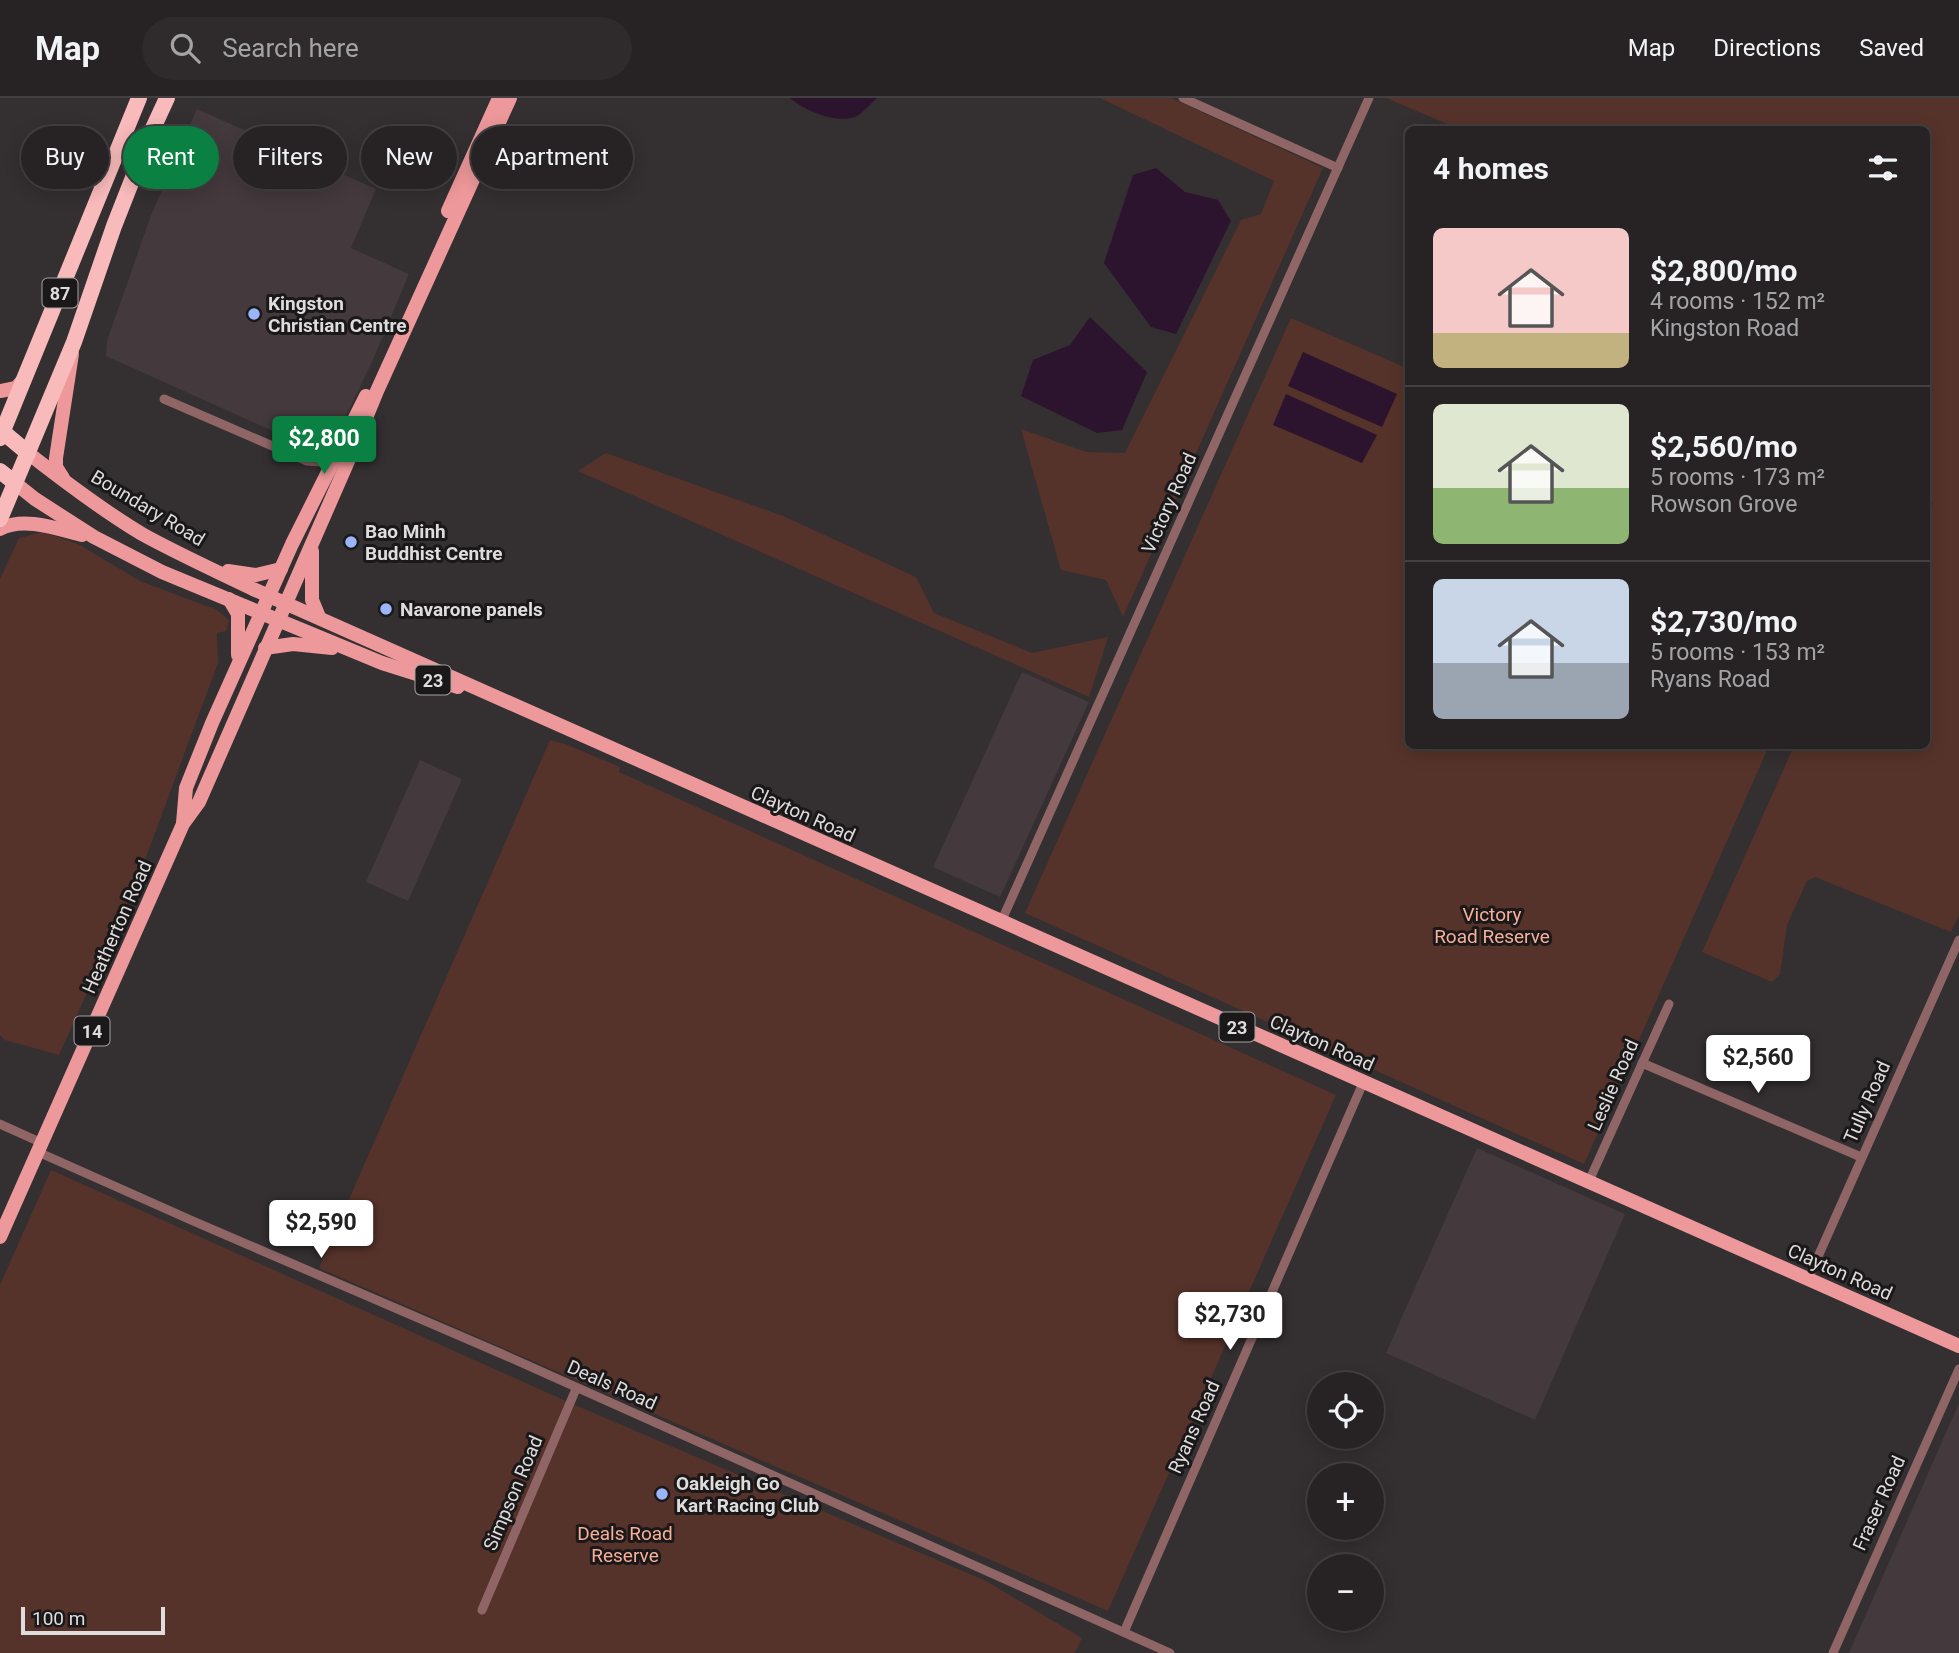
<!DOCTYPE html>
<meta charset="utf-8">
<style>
:root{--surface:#272324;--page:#2f2b2c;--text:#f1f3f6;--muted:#a4a4a6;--line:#434041;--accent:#0b8043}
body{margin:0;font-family:Roboto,sans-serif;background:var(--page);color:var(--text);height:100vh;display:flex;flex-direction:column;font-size:26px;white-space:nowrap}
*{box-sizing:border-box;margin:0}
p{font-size:23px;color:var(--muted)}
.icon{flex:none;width:38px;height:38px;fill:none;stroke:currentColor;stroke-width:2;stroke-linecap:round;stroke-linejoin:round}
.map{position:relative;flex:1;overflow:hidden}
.sheet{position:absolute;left:1405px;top:28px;width:525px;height:623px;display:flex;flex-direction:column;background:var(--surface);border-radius:10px;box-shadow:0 4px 18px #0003,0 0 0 2px var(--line)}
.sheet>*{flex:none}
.guide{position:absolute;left:21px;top:28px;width:665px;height:63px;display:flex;gap:14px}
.fabs{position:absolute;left:1307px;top:1274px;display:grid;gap:14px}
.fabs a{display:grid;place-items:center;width:77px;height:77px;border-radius:50%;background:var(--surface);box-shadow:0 4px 18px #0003,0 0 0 2px var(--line);font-size:35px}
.scale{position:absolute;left:21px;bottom:18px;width:144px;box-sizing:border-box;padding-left:7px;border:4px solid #dfdcdd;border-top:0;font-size:19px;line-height:24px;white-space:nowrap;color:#dfdcdd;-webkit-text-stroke:5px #1a1819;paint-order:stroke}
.price{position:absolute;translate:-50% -60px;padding:0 16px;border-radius:7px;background:#fff;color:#222;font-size:23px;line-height:46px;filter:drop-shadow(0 2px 4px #0008)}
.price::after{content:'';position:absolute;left:50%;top:42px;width:21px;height:16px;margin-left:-10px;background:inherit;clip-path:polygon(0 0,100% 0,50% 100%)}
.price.active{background:var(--accent);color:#fff}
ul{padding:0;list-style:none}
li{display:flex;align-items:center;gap:21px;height:175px;padding:0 28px}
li+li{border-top:2px solid var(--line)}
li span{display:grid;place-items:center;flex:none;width:196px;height:140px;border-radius:10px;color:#555}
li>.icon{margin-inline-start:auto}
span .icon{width:84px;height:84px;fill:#fffc;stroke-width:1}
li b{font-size:30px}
h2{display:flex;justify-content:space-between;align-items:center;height:84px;padding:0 28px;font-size:30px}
.chip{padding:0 24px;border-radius:32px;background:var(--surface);box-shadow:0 4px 18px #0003,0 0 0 2px var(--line);font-size:24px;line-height:63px}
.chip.active{background:var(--accent);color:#fff}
header{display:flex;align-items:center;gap:42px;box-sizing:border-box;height:98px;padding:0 35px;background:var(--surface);border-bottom:2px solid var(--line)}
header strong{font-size:33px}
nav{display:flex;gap:38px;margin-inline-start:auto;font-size:24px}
.search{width:490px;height:63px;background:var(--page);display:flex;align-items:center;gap:18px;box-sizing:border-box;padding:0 24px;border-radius:38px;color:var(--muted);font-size:26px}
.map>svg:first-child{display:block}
.built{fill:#44393c}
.green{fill:#56332a}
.water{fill:#2c132e}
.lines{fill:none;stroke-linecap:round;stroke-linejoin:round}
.street{stroke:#8f6566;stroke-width:9}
.primary{stroke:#ed989a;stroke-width:14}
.highway{stroke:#f8baba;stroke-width:16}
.poi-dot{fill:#9bb5fd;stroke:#1a1819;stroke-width:2.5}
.labels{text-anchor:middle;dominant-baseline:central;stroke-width:6;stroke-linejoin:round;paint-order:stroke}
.shield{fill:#1a1819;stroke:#a4a1a2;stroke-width:2}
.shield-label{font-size:18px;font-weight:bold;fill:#dfdcdd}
.poi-label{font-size:19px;font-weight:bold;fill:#dfdcdd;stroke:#1a1819;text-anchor:start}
.street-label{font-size:19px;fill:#dfdcdd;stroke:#1a1819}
.park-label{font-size:19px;fill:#f8af9a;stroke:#1a1819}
</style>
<header>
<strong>Map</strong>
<div class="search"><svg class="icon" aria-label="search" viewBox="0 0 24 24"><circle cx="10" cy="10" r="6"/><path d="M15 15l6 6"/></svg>Search here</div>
<nav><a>Map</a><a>Directions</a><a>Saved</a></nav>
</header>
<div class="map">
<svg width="1959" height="1555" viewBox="0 0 1959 1555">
<rect width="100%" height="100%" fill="#342f30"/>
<!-- built -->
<g class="built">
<polygon points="197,11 376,91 351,150 409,176 372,264 331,349 315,352 106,258 107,243 150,120"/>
<polygon points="1022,574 1089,604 1000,799 933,769"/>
<polygon points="420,662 462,681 408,803 366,784"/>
<polygon points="1477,1050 1625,1116 1535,1322 1386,1255"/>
<polygon points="1959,1305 1959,1555 1849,1555"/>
</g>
<!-- green -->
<g class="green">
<polygon points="1100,0 1171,0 1323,70 1123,519 1106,482 1061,472 1021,331 1086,354 1125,355 1241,122 1261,116 1274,83"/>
<polygon points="1386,0 1959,0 1959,817 1951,834 1815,779 1807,783 1787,827 1780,876 1772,884 1702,854 1794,648 1927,648 1927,422 1933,405 1927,402 1927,32 1459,31"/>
<polygon points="1291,220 1409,271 1409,648 1769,648 1584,1066 1025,815"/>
<polygon points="606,355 783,418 916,479 934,515 1032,555 1108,539 1089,599 578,373"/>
<polygon points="43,434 78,446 140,483 217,512 229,522 226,533 217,535 218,565 136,786 59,957 5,942 0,937 0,481 19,440"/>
<polygon points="550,642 565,646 620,669 619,674 1336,997 1108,1513 319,1170"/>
<polygon points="51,1072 568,1304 986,1483 1082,1540 1075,1555 0,1555 0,1187"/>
</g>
<!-- water -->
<g class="water">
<path d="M790,0H877C871,5 862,16 855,19C835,26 804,12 790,0Z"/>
<polygon points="1156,70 1185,94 1218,102 1231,123 1176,236 1151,229 1104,165 1133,77"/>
<polygon points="1090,219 1147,274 1122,332 1097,335 1021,298 1033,262 1070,247"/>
<polygon points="1303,254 1397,296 1382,329 1288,288"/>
<polygon points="1286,296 1377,337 1362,365 1273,327"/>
</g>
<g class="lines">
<!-- street -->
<g class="street">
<polyline points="1183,0 1338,70"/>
<polyline points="164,301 307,363 322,364 335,359"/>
<polyline points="1001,824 1369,0"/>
<polyline points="1642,965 1861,1059"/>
<polyline points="0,1026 42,1045"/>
<polyline points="38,1054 193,1123 502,1256 1170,1555"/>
<polyline points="1589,1083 1669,906"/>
<polyline points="1808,1181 1959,842"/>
<polyline points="482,1512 576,1291"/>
<polyline points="1124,1534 1363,985"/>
<polyline points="1833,1555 1959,1271"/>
</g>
<!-- primary -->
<g class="primary">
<polyline points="448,113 499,0"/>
<polyline points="0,293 16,290 25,280"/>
<path d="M28,355C65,384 102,412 142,436C178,456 216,473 253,491L1959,1248"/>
<polyline points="63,380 56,369 56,360 72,256"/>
<polyline points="15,385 35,401 94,439 162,474 382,565 458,589"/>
<path d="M0,431C23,418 58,431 82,437"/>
<polyline points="312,453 312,502 319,519"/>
<polyline points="228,473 256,477 281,471"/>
<polyline points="229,501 238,516 238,557"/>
<polyline points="265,550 293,546 332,550"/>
<polyline points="183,725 186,690 212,625 292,446 366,298"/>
<polyline points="0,1139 183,726 199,704 349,361 377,293 510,0"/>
</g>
<!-- highway -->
<g class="highway">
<polyline points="3,334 28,355"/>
<polyline points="0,340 139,0"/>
<polyline points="0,373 15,385"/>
<polyline points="0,421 74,244 114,128 149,39 167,0"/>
</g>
</g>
<!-- markers -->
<g class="poi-dot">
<circle cx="254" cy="216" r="7"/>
<circle cx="351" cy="444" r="7"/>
<circle cx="386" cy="511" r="7"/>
<circle cx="662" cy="1396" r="7"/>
</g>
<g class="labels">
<!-- shield labels -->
<g class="shield">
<rect x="42.5" y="180.5" width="35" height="29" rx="5"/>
<rect x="415.5" y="567.5" width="35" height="29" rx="5"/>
<rect x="1219.5" y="914.5" width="35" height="29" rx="5"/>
<rect x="74.5" y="918.5" width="35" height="29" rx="5"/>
</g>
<g class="shield-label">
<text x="60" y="195">87</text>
<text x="433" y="582">23</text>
<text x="1237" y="929">23</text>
<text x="92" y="933">14</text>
</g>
<!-- poi labels -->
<g class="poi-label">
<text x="268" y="205">Kingston<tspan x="268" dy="22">Christian Centre</tspan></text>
<text x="365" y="433">Bao Minh<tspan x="365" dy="22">Buddhist Centre</tspan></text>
<text x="400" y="511">Navarone panels</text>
<text x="676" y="1385">Oakleigh Go<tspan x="676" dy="22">Kart Racing Club</tspan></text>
</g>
<!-- street labels -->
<g class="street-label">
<text transform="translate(1169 405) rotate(-66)">Victory Road</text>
<text transform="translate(148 410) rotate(31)">Boundary Road</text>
<text transform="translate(803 716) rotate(24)">Clayton Road</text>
<text transform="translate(117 829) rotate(-66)">Heatherton Road</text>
<text transform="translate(1322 945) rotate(24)">Clayton Road</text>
<text transform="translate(1613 987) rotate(-66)">Leslie Road</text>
<text transform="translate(1867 1004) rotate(-66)">Tully Road</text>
<text transform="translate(1840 1174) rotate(24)">Clayton Road</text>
<text transform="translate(612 1287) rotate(24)">Deals Road</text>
<text transform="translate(1194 1329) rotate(-66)">Ryans Road</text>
<text transform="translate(513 1395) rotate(-67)">Simpson Road</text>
<text transform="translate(1879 1405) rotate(-66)">Fraser Road</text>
</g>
<!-- park labels -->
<g class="park-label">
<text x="1492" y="816">Victory<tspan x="1492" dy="22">Road Reserve</tspan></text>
<text x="625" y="1435">Deals Road<tspan x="625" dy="22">Reserve</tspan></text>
</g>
</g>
</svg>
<div class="fabs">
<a><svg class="icon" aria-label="locate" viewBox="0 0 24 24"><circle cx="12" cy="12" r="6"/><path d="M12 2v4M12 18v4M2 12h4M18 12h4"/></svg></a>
<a>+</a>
<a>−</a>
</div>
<div class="scale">100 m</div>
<b class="price active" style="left:324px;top:378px">$2,800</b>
<b class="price" style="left:1758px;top:997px">$2,560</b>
<b class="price" style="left:321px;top:1162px">$2,590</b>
<b class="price" style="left:1230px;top:1254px">$2,730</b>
<div class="guide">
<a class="chip">Buy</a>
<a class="chip active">Rent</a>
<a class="chip">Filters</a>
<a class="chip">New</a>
<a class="chip">Apartment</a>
</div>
<section class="sheet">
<h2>4 homes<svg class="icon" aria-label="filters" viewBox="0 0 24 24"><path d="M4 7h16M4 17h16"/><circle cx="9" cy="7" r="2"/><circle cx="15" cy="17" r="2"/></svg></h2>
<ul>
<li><span style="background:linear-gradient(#f6c9c9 75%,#c2b280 0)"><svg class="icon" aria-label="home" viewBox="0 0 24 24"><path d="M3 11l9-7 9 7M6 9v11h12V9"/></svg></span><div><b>$2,800/mo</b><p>4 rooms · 152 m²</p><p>Kingston Road</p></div></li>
<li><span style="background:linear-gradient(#dfe7d0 60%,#8fb573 0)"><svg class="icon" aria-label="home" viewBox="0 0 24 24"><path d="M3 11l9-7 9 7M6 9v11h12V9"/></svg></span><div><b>$2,560/mo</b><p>5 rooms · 173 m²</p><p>Rowson Grove</p></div></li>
<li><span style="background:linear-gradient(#c9d6e8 60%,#9aa5b1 0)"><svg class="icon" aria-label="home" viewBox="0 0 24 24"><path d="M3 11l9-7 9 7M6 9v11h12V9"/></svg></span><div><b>$2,730/mo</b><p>5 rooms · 153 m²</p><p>Ryans Road</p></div></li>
</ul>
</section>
</div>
